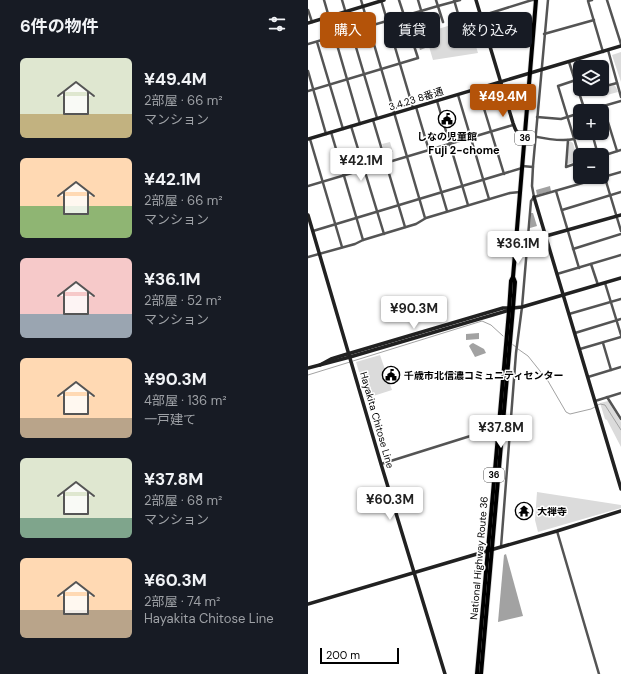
<!DOCTYPE html>
<html lang="ja">
<meta charset="utf-8">
<style>
:root{--surface:#171b24;--page:#242831;--text:#f1f3f6;--muted:#9ea1a6;--accent:#b45309}
body{margin:0;font-family:"DM Sans","Noto Sans JP",sans-serif;background:var(--page);color:var(--text);height:100vh;display:flex;flex-direction:column;font-size:15px;white-space:nowrap}
*{box-sizing:border-box;margin:0}
p{font-size:13px;color:var(--muted)}
.icon{flex:none;width:22px;height:22px;fill:none;stroke:currentColor;stroke-width:2;stroke-linecap:round;stroke-linejoin:round}
.map{position:relative;flex:1;overflow:hidden}
.side{display:flex;flex-direction:column;background:var(--surface);width:308px}
.side>*{flex:none}
.banner{position:absolute;left:12px;top:12px;width:241px;height:36px;display:flex;gap:8px}
.buttons{position:absolute;left:265px;top:60px;display:grid;gap:8px}
.buttons a{display:grid;place-items:center;width:36px;height:36px;border-radius:6px;background:var(--surface);box-shadow:0 1px 3px #0004;font-size:20px}
.scale{position:absolute;left:12px;bottom:10px;width:79px;box-sizing:border-box;padding-left:4px;border:2px solid #000;border-top:0;font-size:11px;line-height:14px;white-space:nowrap;color:#000;-webkit-text-stroke:3px #fff;paint-order:stroke}
.price{position:absolute;translate:-50% -34px;padding:0 9px;border-radius:4px;background:#fff;color:#222;font-size:13px;line-height:26px;filter:drop-shadow(0 1px 2px #0008)}
.price::after{content:'';position:absolute;left:50%;top:24px;width:12px;height:9px;margin-left:-6px;background:inherit;clip-path:polygon(0 0,100% 0,50% 100%)}
.price.current{background:var(--accent);color:#fff}
ul{padding:0;list-style:none}
li{display:flex;align-items:center;gap:12px;height:100px;padding:0 20px}
li span{display:grid;place-items:center;flex:none;width:112px;height:80px;border-radius:6px;color:#555}
li>.icon{margin-inline-start:auto}
span .icon{width:48px;height:48px;fill:#fffc;stroke-width:1}
li b{font-size:17px}
h2{display:flex;justify-content:space-between;align-items:center;height:48px;padding:0 20px;font-size:17px}
.pill{padding:0 14px;border-radius:6px;background:var(--surface);box-shadow:0 1px 3px #0004;font-size:14px;line-height:36px}
.pill.current{background:var(--accent);color:#fff}
main{display:flex;flex:1;min-height:0}
.map>svg:first-child{display:block}
.park{fill:#dbdbdb}
.water{fill:#a2a2a2}
.lines{fill:none;stroke-linecap:round;stroke-linejoin:round}
.stream{stroke:#a2a2a2;stroke-width:1}
.highway-casing{stroke:#dbdbdb;stroke-width:5.5}
.street{stroke:#545454;stroke-width:2.5}
.secondary{stroke:#212121;stroke-width:3.5}
.highway{stroke:#000;stroke-width:4}
.labels{text-anchor:middle;dominant-baseline:central;stroke-width:3;stroke-linejoin:round;paint-order:stroke}
.shield{fill:#fff;stroke:#4c4c4c;stroke-width:1}
.shield-label{font-size:9px;font-weight:bold;fill:#000}
.street-label{font-size:10px;fill:#000;stroke:#fff}
.poi-label{font-size:10px;font-weight:bold;fill:#000;stroke:#fff;text-anchor:start}
.neighbourhood-label{font-size:11px;font-weight:bold;fill:#000;stroke:#fff}
</style>
<main>
<section class="side">
<h2>6件の物件<svg class="icon" aria-label="filters" viewBox="0 0 24 24"><path d="M4 7h16M4 17h16"/><circle cx="9" cy="7" r="2"/><circle cx="15" cy="17" r="2"/></svg></h2>
<ul>
<li><span style="background:linear-gradient(#dfe7d0 70%,#c2b280 0)"><svg class="icon" aria-label="home" viewBox="0 0 24 24"><path d="M3 11l9-7 9 7M6 9v11h12V9"/></svg></span><div><b>¥49.4M</b><p>2部屋 · 66 m²</p><p>マンション</p></div></li>
<li><span style="background:linear-gradient(#ffd9b3 60%,#8fb573 0)"><svg class="icon" aria-label="home" viewBox="0 0 24 24"><path d="M3 11l9-7 9 7M6 9v11h12V9"/></svg></span><div><b>¥42.1M</b><p>2部屋 · 66 m²</p><p>マンション</p></div></li>
<li><span style="background:linear-gradient(#f6c9c9 70%,#9aa5b1 0)"><svg class="icon" aria-label="home" viewBox="0 0 24 24"><path d="M3 11l9-7 9 7M6 9v11h12V9"/></svg></span><div><b>¥36.1M</b><p>2部屋 · 52 m²</p><p>マンション</p></div></li>
<li><span style="background:linear-gradient(#ffd9b3 75%,#b9a48a 0)"><svg class="icon" aria-label="home" viewBox="0 0 24 24"><path d="M3 11l9-7 9 7M6 9v11h12V9"/></svg></span><div><b>¥90.3M</b><p>4部屋 · 136 m²</p><p>一戸建て</p></div></li>
<li><span style="background:linear-gradient(#dfe7d0 75%,#7fa58c 0)"><svg class="icon" aria-label="home" viewBox="0 0 24 24"><path d="M3 11l9-7 9 7M6 9v11h12V9"/></svg></span><div><b>¥37.8M</b><p>2部屋 · 68 m²</p><p>マンション</p></div></li>
<li><span style="background:linear-gradient(#ffd9b3 65%,#b9a48a 0)"><svg class="icon" aria-label="home" viewBox="0 0 24 24"><path d="M3 11l9-7 9 7M6 9v11h12V9"/></svg></span><div><b>¥60.3M</b><p>2部屋 · 74 m²</p><p>Hayakita Chitose Line</p></div></li>
</ul>
</section>
<div class="map">
<svg width="313" height="674" viewBox="0 0 313 674">
<rect width="100%" height="100%" fill="#fff"/>
<!-- park -->
<g class="park">
<polygon points="143,25 145,31 162,26 170,53 125,60 117,33"/>
<polygon points="313,52 313,82 304,55"/>
<polygon points="306,85 308,87 310,92 299,95 297,88"/>
<polygon points="262,141 265,143 270,161 260,164 259,163 261,142"/>
<polygon points="82,142 85,152 77,154 74,144"/>
<polygon points="72,355 84,390 59,398 48,362"/>
<polygon points="300,401 313,422 313,447 299,420 297,419 292,403"/>
<polygon points="229,492 313,505 313,508 230,532 227,520"/>
</g>
<!-- water -->
<g class="water">
<polygon points="115,33 120,47 112,50 108,36"/>
<polygon points="242,186 243,191 229,195 228,190"/>
<polygon points="223,213 225,213 229,226 222,228"/>
<polygon points="171,333 171,339 158,340 158,334"/>
<polygon points="165,343 176,349 178,353 167,357 161,346 163,344"/>
<polygon points="198,554 215,616 190,622 196,555"/>
</g>
<g class="lines">
<!-- stream -->
<g class="stream">
<polyline points="204,344 208,347"/>
<polyline points="210,349 220,356 240,381 258,412 262,414 283,409 287,407"/>
<polyline points="45,361 174,321 183,325 195,336"/>
<polyline points="0,375 42,362"/>
<polyline points="290,405 292,404 297,405 313,430"/>
</g>
<defs>
<g id="highway">
<polyline points="169,674 201,311 203,281 205,277 228,0"/>
<polyline points="173,674 205,308 207,282 205,277"/>
</g>
</defs>
<!-- highway casing -->
<use href="#highway" class="highway-casing"/>
<!-- street -->
<g class="street">
<polyline points="16,0 52,124"/>
<polyline points="34,0 69,118"/>
<polyline points="53,0 117,218"/>
<polyline points="73,0 105,108"/>
<polyline points="110,0 118,27"/>
<polyline points="128,0 135,22"/>
<polyline points="146,0 154,27"/>
<polyline points="284,0 280,1 295,52"/>
<polyline points="299,0 313,44"/>
<polyline points="0,10 4,22"/>
<polyline points="173,16 224,0 228,0"/>
<polyline points="236,34 286,20"/>
<polyline points="9,42 35,129"/>
<polyline points="0,44 130,6 152,0"/>
<polyline points="300,50 313,97"/>
<polyline points="261,62 277,111"/>
<polyline points="0,71 18,134"/>
<polyline points="268,80 250,86 272,158"/>
<polyline points="294,87 309,83"/>
<polyline points="170,89 196,174"/>
<polyline points="0,91 110,58 91,0"/>
<polyline points="272,94 287,89"/>
<polyline points="150,95 181,199"/>
<polyline points="129,101 160,205"/>
<polyline points="295,106 309,151"/>
<polyline points="108,107 139,211"/>
<polyline points="278,111 313,101"/>
<polyline points="229,117 253,119 272,113"/>
<polyline points="65,120 97,227"/>
<polyline points="43,126 76,234"/>
<polyline points="23,132 55,240"/>
<polyline points="284,133 290,155"/>
<path d="M217,134C231,138 253,142 266,139"/>
<polyline points="2,139 34,247"/>
<polyline points="260,140 258,167 272,162"/>
<polyline points="294,156 313,150"/>
<polyline points="214,166 225,167"/>
<polyline points="294,168 313,231"/>
<polyline points="0,186 205,125"/>
<polyline points="248,191 271,268"/>
<polyline points="226,197 224,186 225,166 240,0"/>
<polyline points="254,210 313,192"/>
<polyline points="5,231 214,168"/>
<polyline points="265,249 313,234"/>
<polyline points="0,257 47,244 55,240 108,224 118,218 202,193 212,192"/>
<polyline points="283,264 290,285"/>
<polyline points="249,274 313,255"/>
<polyline points="297,283 313,335"/>
<polyline points="261,314 313,299"/>
<polyline points="267,333 313,319"/>
<polyline points="295,343 303,370"/>
<polyline points="272,349 313,337"/>
<polyline points="280,377 313,367"/>
<polyline points="299,397 313,419"/>
<polyline points="287,401 313,393"/>
<polyline points="73,464 191,427 192,428"/>
<polyline points="249,531 291,674"/>
<polyline points="193,547 208,353 214,307 223,201 226,197 313,172"/>
</g>
<!-- secondary -->
<g class="secondary">
<path d="M168,0L205,123C208,131 208,134 217,134"/>
<polyline points="0,23 76,0"/>
<polyline points="0,139 313,46"/>
<polyline points="226,197 313,489"/>
<polyline points="0,215 73,464 137,674"/>
<polyline points="238,236 313,215"/>
<polyline points="12,365 23,359 36,355 195,308 205,308 214,307 313,278"/>
<polyline points="0,368 42,357 202,310"/>
<polyline points="0,604 179,551 249,531 313,511"/>
</g>
<!-- highway -->
<use href="#highway" class="highway"/>
</g>
<!-- icons -->
<defs>
<symbol id="civic-ring" viewBox="-11 -11 22 22"><circle r="9.5" fill="#fff" stroke="#000" stroke-width="1.5"/><path d="M-.6-6.5H3V-4.5H.6V-3L4-1V1h2V6H-6V1h2V-1L-.6-3ZM-1.2 2.5V6h2.4V2.5Z" fill="#000"/></symbol>
<symbol id="temple-ring" viewBox="-11 -11 22 22"><circle r="9.5" fill="#fff" stroke="#000" stroke-width="1.5"/><path d="M0-6L5-2H3V0L6.5 2.5H4V6H1.5V3h-3V6H-4V2.5H-6.5L-3 0V-2H-5Z" fill="#000"/></symbol>
</defs>
<g fill-rule="evenodd">
<use href="#civic-ring" x="129" y="109" width="20" height="20"/>
<use href="#civic-ring" x="73" y="365" width="20" height="20"/>
<use href="#temple-ring" x="206" y="501" width="20" height="20"/>
</g>
<g class="labels">
<!-- shield labels -->
<g class="shield">
<rect x="207" y="131" width="20" height="14" rx="3"/>
<rect x="176" y="468" width="20" height="14" rx="3"/>
</g>
<g class="shield-label">
<text x="217" y="138">36</text>
<text x="186" y="475">36</text>
</g>
<!-- street labels -->
<g class="street-label">
<text transform="translate(108 99) rotate(-17)">3.4.23 8番通</text>
<text transform="translate(69 420) rotate(74)">Hayakita Chitose Line</text>
<text transform="translate(171 558) rotate(-85)">National Highway Route 36</text>
</g>
<!-- poi labels -->
<g class="poi-label">
<text x="139" y="136" text-anchor="middle">しなの児童館</text>
<text x="96" y="375">千歳市北信濃コミュニティセンター</text>
<text x="229" y="511">大禅寺</text>
</g>
<!-- neighbourhood labels -->
<g class="neighbourhood-label">
<text x="156" y="150">Fuji 2-chome</text>
</g>
</g>
</svg>
<div class="buttons">
<a><svg class="icon" aria-label="layers" viewBox="0 0 24 24"><path d="M12 4l9 5-9 5-9-5zM3 14l9 5 9-5"/></svg></a>
<a>+</a>
<a>−</a>
</div>
<div class="scale">200 m</div>
<b class="price current" style="left:195px;top:118px">¥49.4M</b>
<b class="price" style="left:53px;top:182px">¥42.1M</b>
<b class="price" style="left:210px;top:265px">¥36.1M</b>
<b class="price" style="left:106px;top:330px">¥90.3M</b>
<b class="price" style="left:193px;top:449px">¥37.8M</b>
<b class="price" style="left:82px;top:521px">¥60.3M</b>
<div class="banner">
<a class="pill current">購入</a>
<a class="pill">賃貸</a>
<a class="pill">絞り込み</a>
</div>
</div>
</main>
